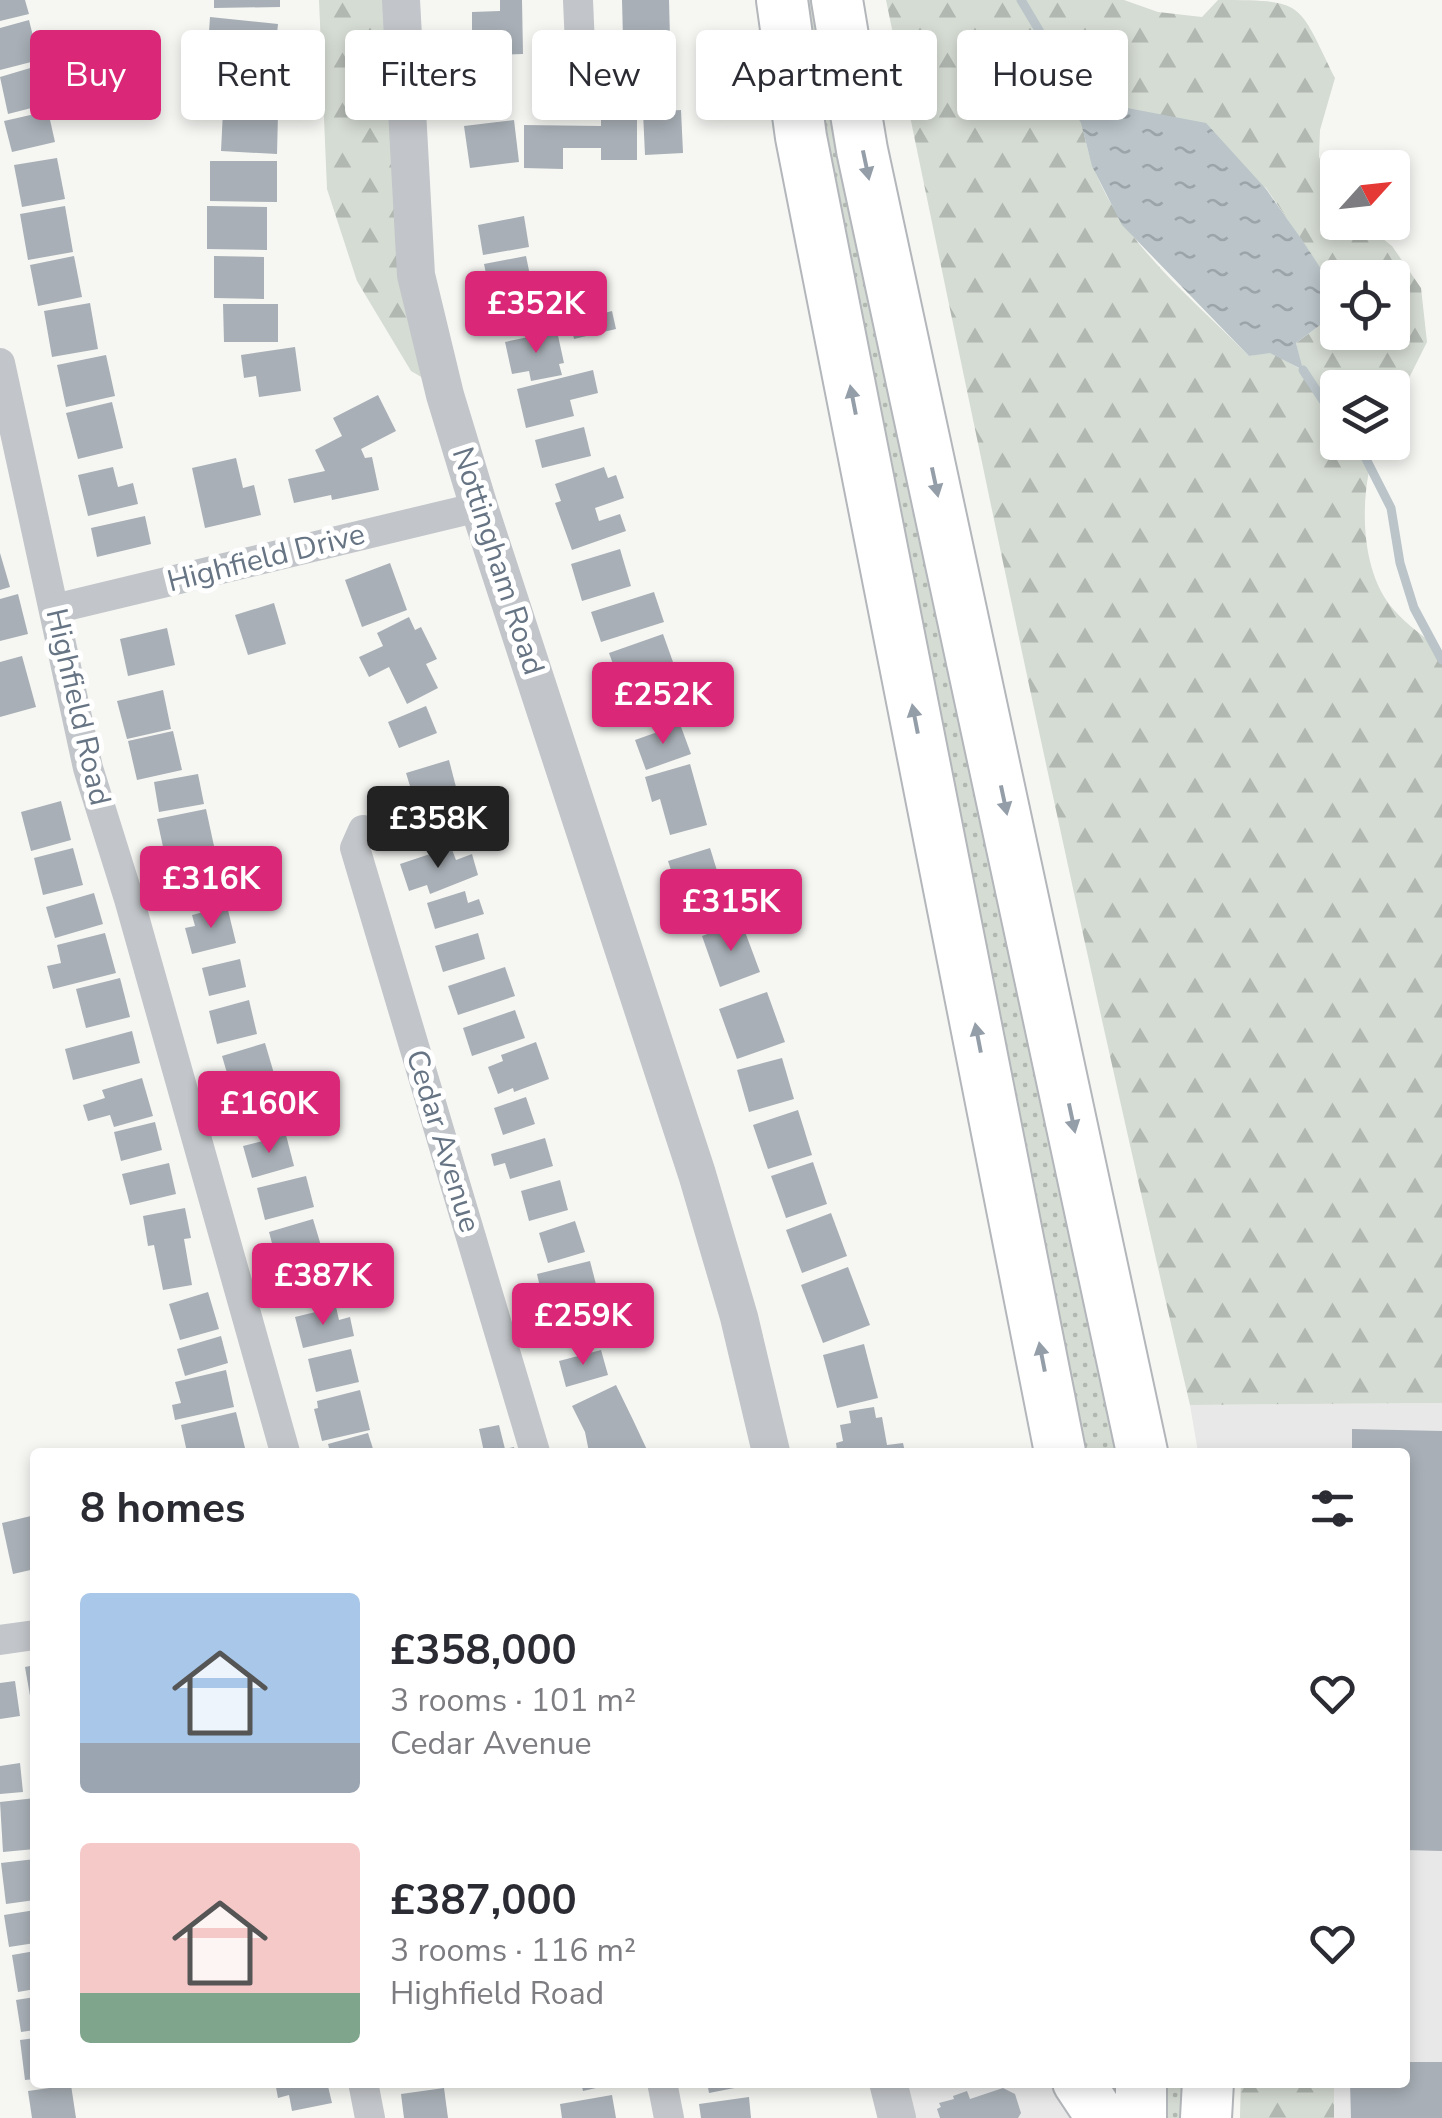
<!DOCTYPE html>
<meta charset="utf-8">
<style>
:root{--surface:#fff;--page:#f2f2f3;--text:#2b2b33;--muted:#7c7c81;--accent:#db2777}
body{margin:0;font-family:"Nunito Sans",sans-serif;background:var(--page);color:var(--text);height:100vh;display:flex;flex-direction:column;font-size:38px;white-space:nowrap}
*{box-sizing:border-box;margin:0}
p{font-size:32px;color:var(--muted)}
.icon{flex:none;width:55px;height:55px;fill:none;stroke:currentColor;stroke-width:2;stroke-linecap:round;stroke-linejoin:round}
.map{position:relative;flex:1;overflow:hidden}
.details{position:absolute;left:30px;top:1448px;width:1380px;height:640px;display:flex;flex-direction:column;background:var(--surface);border-radius:10px;box-shadow:0 5px 15px #0003}
.details>*{flex:none}
.top-card{position:absolute;left:30px;top:30px;width:1382px;height:90px;display:flex;gap:20px}
.needle{width:65px;rotate:63deg}
.controls{position:absolute;left:1320px;top:150px;display:grid;gap:20px}
.controls a{display:grid;place-items:center;width:90px;height:90px;border-radius:10px;background:var(--surface);box-shadow:0 5px 15px #0003;font-size:50px}
.price{position:absolute;translate:-50% -85px;padding:0 22px;border-radius:10px;background:var(--accent);color:#fff;font-size:32px;line-height:65px;filter:drop-shadow(0 2px 5px #0008)}
.price::after{content:'';position:absolute;left:50%;top:60px;width:30px;height:22px;margin-left:-15px;background:inherit;clip-path:polygon(0 0,100% 0,50% 100%)}
.price.current{background:#222;color:#fff}
ul{padding:0;list-style:none}
li{display:flex;align-items:center;gap:30px;height:250px;padding:0 50px}
li span{display:grid;place-items:center;flex:none;width:280px;height:200px;border-radius:10px;color:#555}
li>.icon{margin-inline-start:auto}
span .icon{width:120px;height:120px;fill:#fffc;stroke-width:1}
li b{font-size:42px}
h2{display:flex;justify-content:space-between;align-items:center;height:120px;padding:0 50px;font-size:42px}
.tag{padding:0 35px;border-radius:10px;background:var(--surface);box-shadow:0 5px 15px #0003;font-size:35px;line-height:90px}
.tag.current{background:var(--accent);color:#fff}
.map>svg:first-child{display:block}
.built{fill:#e7e8e7}
.grass{fill:url(#grass-dots)}
.forest{fill:url(#forest-firs);fill-rule:evenodd}
.water{fill:url(#water-ripples)}
.lines{fill:none;stroke-linecap:round;stroke-linejoin:round}
.stream{stroke:#bac4c9;stroke-width:9}
.building{fill:#a8afb6}
.trunk-casing{stroke:#b3b6ba;stroke-width:54}
.minor{stroke:#c2c5c9;stroke-width:30}
.tertiary{stroke:#c2c5c9;stroke-width:38}
.trunk{stroke:#fff;stroke-width:50}
.oneway{fill:#949ea9}
.labels{text-anchor:middle;dominant-baseline:central;stroke-width:10;stroke-linejoin:round;paint-order:stroke}
.street-label{font-size:30px;fill:#667484;stroke:#fff}
</style>
<div class="map">
<svg width="1442" height="2118" viewBox="0 0 1442 2118">
<defs>
<pattern id="grass-dots" width="8" height="8" patternUnits="userSpaceOnUse" patternTransform="scale(2.5)"><rect width="8" height="8" fill="#d5dcd3"/><path d="M2 2h.1M6 6h.1" fill="none" stroke="#b1b7b1" stroke-width="1.8" stroke-linecap="round"/></pattern>
<pattern id="forest-firs" width="22" height="20" patternUnits="userSpaceOnUse" patternTransform="scale(2.5)"><rect width="22" height="20" fill="#d5dcd3"/><path d="M5 1l3.5 6h-7zM16 11l3.5 6h-7z" fill="#b1b7b1"/></pattern>
<pattern id="water-ripples" width="26" height="14" patternUnits="userSpaceOnUse" patternTransform="scale(2.5)"><rect width="26" height="14" fill="#bac4c9"/><path d="M2 4q2-2 4 0t4 0M15 11q2-2 4 0t4 0" fill="none" stroke="#9ba4a9"/></pattern>
</defs>
<rect width="100%" height="100%" fill="#f6f7f3"/>
<!-- built -->
<g class="built">
<polygon points="1442,1403 1442,2118 1240,2118 1241,2083 1405,2082 1405,1452 1198,1452 1190,1405"/>
<polygon points="904,2083 1104,2083 1106,2118 914,2118"/>
</g>
<!-- grass -->
<g class="grass">
<polygon points="797,0 822,0 1127,1452 1077,1452"/>
<polygon points="1158,2083 1191,2083 1190,2118 1159,2118"/>
</g>
<!-- forest -->
<g class="forest">
<polygon points="319,0 385,0 423,378 411,371 357,281 327,189"/>
<path d="M886,0H1124L1158,12L1202,17L1218,0C1307,0 1297,2 1335,78L1320,130L1319,157L1337,186L1338,222L1363,223L1392,246L1421,288L1427,342L1393,410L1392,388H1338V442L1377,443C1359,490 1358,570 1394,610C1407,625 1426,638 1442,651V1403L1190,1405C1080,939 983,470 886,0ZM1080,99L1121,108L1266,188L1322,270L1327,320L1296,343L1302,370L1270,352L1249,356C1174,280 1084,214 1080,99ZM1338,278H1392V332H1338Z"/>
<polygon points="1241,2083 1334,2083 1334,2118 1240,2118"/>
</g>
<!-- water -->
<polygon class="water" points="1080,99 1206,123 1266,189 1300,237 1322,270 1333,309 1327,320 1296,343 1303,370 1270,353 1249,356 1122,225 1092,166 1081,123 1072,108"/>
<g class="lines">
<!-- stream -->
<g class="stream">
<polyline points="1021,0 1080,99"/>
<polyline points="1303,370 1338,423"/>
<polyline points="1352,442 1365,457 1391,508 1400,563 1414,608 1442,660"/>
</g>
</g>
<!-- building -->
<g class="building">
<polygon points="0,0 25,0 29,14 0,21"/>
<polygon points="214,0 280,0 280,7 214,8"/>
<polygon points="500,0 522,0 523,54 498,55 498,65 479,65 479,55 472,55 472,12 500,11"/>
<polygon points="622,0 669,0 670,38 623,39"/>
<polygon points="210,17 278,24 275,54 222,49 224,34 209,32"/>
<polygon points="29,20 39,60 0,70 0,28"/>
<polygon points="37,66 47,104 8,114 0,77"/>
<polygon points="226,66 272,67 271,106 225,104"/>
<polygon points="681,110 683,153 645,155 643,112"/>
<polygon points="48,111 55,142 12,152 4,121"/>
<polygon points="223,111 278,114 277,154 221,151"/>
<polygon points="601,119 637,119 637,160 601,160 601,148 563,148 563,169 524,168 524,125 601,126"/>
<polygon points="514,120 519,162 470,168 464,126"/>
<polygon points="57,158 65,199 22,207 14,165"/>
<polygon points="210,161 277,161 277,202 210,201"/>
<polygon points="65,206 73,252 28,260 20,214"/>
<polygon points="207,206 267,207 267,250 207,249"/>
<polygon points="524,216 529,247 483,255 478,225"/>
<polygon points="74,256 82,297 38,306 30,265"/>
<polygon points="214,256 264,257 264,299 214,298"/>
<polygon points="526,256 532,285 490,293 484,264"/>
<polygon points="534,291 542,325 498,335 491,301"/>
<polygon points="90,303 98,349 52,357 44,311"/>
<polygon points="223,304 278,304 278,342 224,342"/>
<polygon points="612,311 616,329 574,339 570,322"/>
<polygon points="557,331 564,363 559,364 562,375 531,381 529,371 512,374 505,342"/>
<polygon points="295,347 301,391 259,397 256,376 244,378 241,355"/>
<polygon points="106,355 115,396 66,407 57,365"/>
<polygon points="593,370 598,393 570,400 574,416 526,428 517,389"/>
<polygon points="378,395 396,431 361,449 365,458 372,457 379,490 332,500 331,495 294,503 288,479 325,471 315,450 342,436 333,418"/>
<polygon points="112,402 123,448 78,459 66,413"/>
<polygon points="584,427 591,456 542,468 535,440"/>
<polygon points="236,458 243,488 254,485 261,515 205,528 192,468"/>
<polygon points="113,467 118,487 133,483 138,504 88,516 78,475"/>
<polygon points="604,467 608,478 616,475 624,498 595,508 599,521 620,514 626,531 572,550 555,503 561,501 555,484"/>
<polygon points="145,516 151,544 97,557 91,528"/>
<polygon points="620,549 631,586 582,601 571,564"/>
<polygon points="0,553 10,587 0,590"/>
<polygon points="390,563 407,610 362,627 345,580"/>
<polygon points="654,592 664,622 601,642 591,612"/>
<polygon points="18,594 28,634 0,641 0,599"/>
<polygon points="274,603 286,644 248,655 235,615"/>
<polygon points="409,617 415,630 421,627 437,659 426,664 438,688 407,704 389,667 369,677 359,657 383,646 377,633"/>
<polygon points="167,628 175,665 128,676 120,639"/>
<polygon points="663,634 673,662 619,681 609,653"/>
<polygon points="22,656 36,707 0,717 0,662"/>
<polygon points="662,675 675,709 631,726 621,698 632,694 629,687"/>
<polygon points="163,690 171,729 127,739 117,701"/>
<polygon points="426,706 437,733 399,748 388,722"/>
<polygon points="680,724 691,754 646,770 635,740"/>
<polygon points="173,731 182,770 137,780 128,741"/>
<polygon points="449,760 456,787 414,799 406,773"/>
<polygon points="690,764 707,825 670,835 660,799 652,802 645,777"/>
<polygon points="198,774 204,804 159,812 154,782"/>
<polygon points="442,800 455,827 419,844 406,817"/>
<polygon points="61,801 71,840 31,851 21,812"/>
<polygon points="206,809 214,846 165,856 157,819"/>
<polygon points="451,847 456,860 472,854 478,875 430,894 427,885 409,891 400,864"/>
<polygon points="73,848 83,885 43,895 34,858"/>
<polygon points="710,848 727,903 686,916 668,861"/>
<polygon points="224,852 233,892 188,903 180,872 188,870 185,861"/>
<polygon points="465,891 468,903 479,899 484,914 435,929 427,903"/>
<polygon points="94,893 103,924 55,938 46,907"/>
<polygon points="227,906 236,943 192,954 185,928 195,926 192,915"/>
<polygon points="741,921 760,972 720,987 702,936"/>
<polygon points="105,933 116,973 53,989 47,966 61,963 57,945"/>
<polygon points="478,933 485,959 443,972 435,946"/>
<polygon points="240,959 246,987 209,996 202,968"/>
<polygon points="505,967 515,996 458,1015 448,986"/>
<polygon points="120,978 130,1017 86,1028 76,989"/>
<polygon points="767,992 785,1042 737,1059 719,1009"/>
<polygon points="249,1000 257,1034 217,1044 209,1011"/>
<polygon points="515,1010 525,1038 472,1056 463,1028"/>
<polygon points="132,1031 140,1063 73,1080 65,1049"/>
<polygon points="536,1042 549,1079 514,1092 513,1088 498,1094 488,1067 503,1061 501,1055"/>
<polygon points="265,1043 275,1077 232,1090 222,1056"/>
<polygon points="782,1058 794,1099 749,1112 737,1070"/>
<polygon points="142,1078 153,1116 114,1127 110,1115 88,1121 83,1105 105,1098 102,1090"/>
<polygon points="274,1094 280,1122 238,1131 232,1102"/>
<polygon points="526,1097 535,1124 503,1135 494,1108"/>
<polygon points="798,1110 812,1155 768,1169 753,1125"/>
<polygon points="155,1122 162,1150 121,1161 114,1132"/>
<polygon points="286,1135 294,1166 252,1178 243,1146"/>
<polygon points="545,1138 553,1166 510,1179 505,1163 494,1166 491,1154"/>
<polygon points="813,1162 827,1204 786,1218 771,1176"/>
<polygon points="169,1163 176,1194 130,1205 122,1174"/>
<polygon points="306,1176 314,1207 265,1220 257,1188"/>
<polygon points="560,1180 568,1210 529,1221 521,1191"/>
<polygon points="185,1208 191,1238 184,1239 192,1285 163,1290 154,1245 148,1246 143,1216"/>
<polygon points="831,1213 847,1256 802,1273 786,1230"/>
<polygon points="313,1219 322,1249 277,1262 269,1232"/>
<polygon points="575,1221 585,1252 548,1263 539,1233"/>
<polygon points="321,1256 332,1294 292,1306 283,1276 293,1273 290,1265"/>
<polygon points="590,1261 598,1292 544,1305 537,1274"/>
<polygon points="848,1267 870,1325 823,1343 801,1285"/>
<polygon points="208,1292 219,1329 180,1340 169,1304"/>
<polygon points="336,1307 339,1320 350,1317 354,1336 303,1348 295,1317"/>
<polygon points="587,1308 596,1336 562,1347 553,1319"/>
<polygon points="221,1336 228,1363 185,1376 177,1349"/>
<polygon points="864,1344 878,1398 837,1408 823,1355"/>
<polygon points="351,1349 359,1382 316,1392 308,1359"/>
<polygon points="601,1350 608,1375 566,1387 559,1361"/>
<polygon points="226,1370 234,1407 175,1420 172,1405 181,1403 175,1382"/>
<polygon points="616,1385 634,1422 648,1452 589,1452 585,1432 572,1406"/>
<polygon points="360,1390 370,1430 322,1441 314,1409 318,1408 317,1401"/>
<polygon points="874,1407 876,1418 882,1417 887,1445 903,1443 905,1452 837,1451 836,1443 843,1441 840,1425 851,1423 849,1411"/>
<polygon points="236,1412 246,1452 187,1452 181,1425"/>
<polygon points="499,1425 505,1449 514,1447 515,1452 484,1452 479,1429"/>
<polygon points="1352,1429 1442,1431 1442,1851 1405,1850 1405,1452 1352,1452"/>
<polygon points="368,1433 374,1452 330,1452 328,1444"/>
<polygon points="35,1515 35,1569 13,1574 2,1523"/>
<polygon points="35,1665 35,1713 33,1713 25,1667"/>
<polygon points="15,1681 20,1716 0,1719 0,1683"/>
<polygon points="20,1763 23,1792 0,1794 0,1766"/>
<polygon points="35,1798 35,1849 3,1852 0,1802"/>
<polygon points="35,1859 35,1900 6,1904 1,1863"/>
<polygon points="35,1910 35,1943 9,1947 4,1915"/>
<polygon points="35,1951 35,1989 18,1992 12,1955"/>
<polygon points="35,1997 35,2030 21,2032 16,2000"/>
<polygon points="35,2038 35,2079 25,2080 20,2040"/>
<polygon points="1405,2062 1442,2062 1442,2118 1351,2118 1350,2082 1405,2082"/>
<polygon points="275,2082 327,2082 332,2103 292,2111 289,2095 278,2098"/>
<polygon points="581,2082 613,2082 613,2084 583,2091"/>
<polygon points="707,2082 755,2082 755,2084 709,2093"/>
<polygon points="71,2085 76,2118 32,2118 28,2091"/>
<polygon points="444,2088 448,2118 404,2118 401,2094"/>
<polygon points="1003,2088 1015,2094 1021,2113 1018,2118 940,2118 937,2109 941,2107 939,2103 954,2099 953,2096 967,2091 970,2099"/>
<polygon points="612,2095 616,2118 562,2118 560,2104"/>
<polygon points="749,2097 751,2118 701,2118 699,2104"/>
</g>
<g class="lines">
<defs>
<g id="trunk">
<polyline points="782,0 801,137 1060,1452"/>
<polyline points="837,0 862,150 1142,1452"/>
<polyline points="1078,2082 1102,2118"/>
<polyline points="1141,2082 1141,2118"/>
<polyline points="1206,2118 1208,2082"/>
</g>
</defs>
<!-- trunk casing -->
<use href="#trunk" class="trunk-casing"/>
<!-- minor -->
<g class="minor">
<polyline points="578,0 581,69"/>
<polyline points="0,363 88,768 129,899 285,1452"/>
<polyline points="54,609 479,507"/>
<polyline points="363,830 355,848 535,1452"/>
<polyline points="0,1640 35,1635"/>
<polyline points="363,2082 370,2118"/>
<polyline points="662,2082 669,2118"/>
</g>
<!-- tertiary -->
<g class="tertiary">
<polyline points="401,0 416,275 445,395 479,507 697,1174 739,1317 771,1452"/>
<polyline points="888,2082 897,2118"/>
</g>
<!-- trunk -->
<use href="#trunk" class="trunk"/>
</g>
<!-- one-way arrows -->
<defs><path id="oneway-solid" d="M-6-.8H1V-3.2L6.5 0L1 3.2V.8H-6Z" transform="scale(2.5)"/></defs>
<g class="oneway">
<use href="#oneway-solid" transform="translate(866 165) rotate(78)"/>
<use href="#oneway-solid" transform="translate(853 400) rotate(-101)"/>
<use href="#oneway-solid" transform="translate(935 482) rotate(78)"/>
<use href="#oneway-solid" transform="translate(915 719) rotate(-101)"/>
<use href="#oneway-solid" transform="translate(1004 800) rotate(78)"/>
<use href="#oneway-solid" transform="translate(978 1038) rotate(-101)"/>
<use href="#oneway-solid" transform="translate(1072 1118) rotate(78)"/>
<use href="#oneway-solid" transform="translate(1042 1357) rotate(-101)"/>
</g>
<g class="labels">
<!-- street labels -->
<g class="street-label">
<text transform="translate(266 558) rotate(-14)">Highfield Drive</text>
<text transform="translate(498 561) rotate(72)">Nottingham Road</text>
<text transform="translate(78 707) rotate(77)">Highfield Road</text>
<text transform="translate(443 1141) rotate(73)">Cedar Avenue</text>
</g>
</g>
</svg>
<div class="controls">
<a><svg class="needle" viewBox="-14 -14 28 28"><path d="M0-13l5 13h-10z" fill="#e53935"/><path d="M0 13l5-13h-10z" fill="#7c7c81"/></svg></a>
<a><svg class="icon" aria-label="locate" viewBox="0 0 24 24"><circle cx="12" cy="12" r="6"/><path d="M12 2v4M12 18v4M2 12h4M18 12h4"/></svg></a>
<a><svg class="icon" aria-label="layers" viewBox="0 0 24 24"><path d="M12 4l9 5-9 5-9-5zM3 14l9 5 9-5"/></svg></a>
</div>
<b class="price" style="left:536px;top:356px">£352K</b>
<b class="price" style="left:663px;top:747px">£252K</b>
<b class="price current" style="left:438px;top:871px">£358K</b>
<b class="price" style="left:211px;top:931px">£316K</b>
<b class="price" style="left:731px;top:954px">£315K</b>
<b class="price" style="left:269px;top:1156px">£160K</b>
<b class="price" style="left:323px;top:1328px">£387K</b>
<b class="price" style="left:583px;top:1368px">£259K</b>
<div class="top-card">
<a class="tag current">Buy</a>
<a class="tag">Rent</a>
<a class="tag">Filters</a>
<a class="tag">New</a>
<a class="tag">Apartment</a>
<a class="tag">House</a>
</div>
<section class="details">
<h2>8 homes<svg class="icon" aria-label="filters" viewBox="0 0 24 24"><path d="M4 7h16M4 17h16"/><circle cx="9" cy="7" r="2"/><circle cx="15" cy="17" r="2"/></svg></h2>
<ul>
<li><span style="background:linear-gradient(#a9c7e8 75%,#9aa5b1 0)"><svg class="icon" aria-label="home" viewBox="0 0 24 24"><path d="M3 11l9-7 9 7M6 9v11h12V9"/></svg></span><div><b>£358,000</b><p>3 rooms · 101 m²</p><p>Cedar Avenue</p></div><svg class="icon" aria-label="heart" viewBox="0 0 24 24"><path d="M12 20l-8-8c-3-5 5-10 8-4 3-6 11-1 8 4z"/></svg></li>
<li><span style="background:linear-gradient(#f6c9c9 75%,#7fa58c 0)"><svg class="icon" aria-label="home" viewBox="0 0 24 24"><path d="M3 11l9-7 9 7M6 9v11h12V9"/></svg></span><div><b>£387,000</b><p>3 rooms · 116 m²</p><p>Highfield Road</p></div><svg class="icon" aria-label="heart" viewBox="0 0 24 24"><path d="M12 20l-8-8c-3-5 5-10 8-4 3-6 11-1 8 4z"/></svg></li>
</ul>
</section>
</div>
